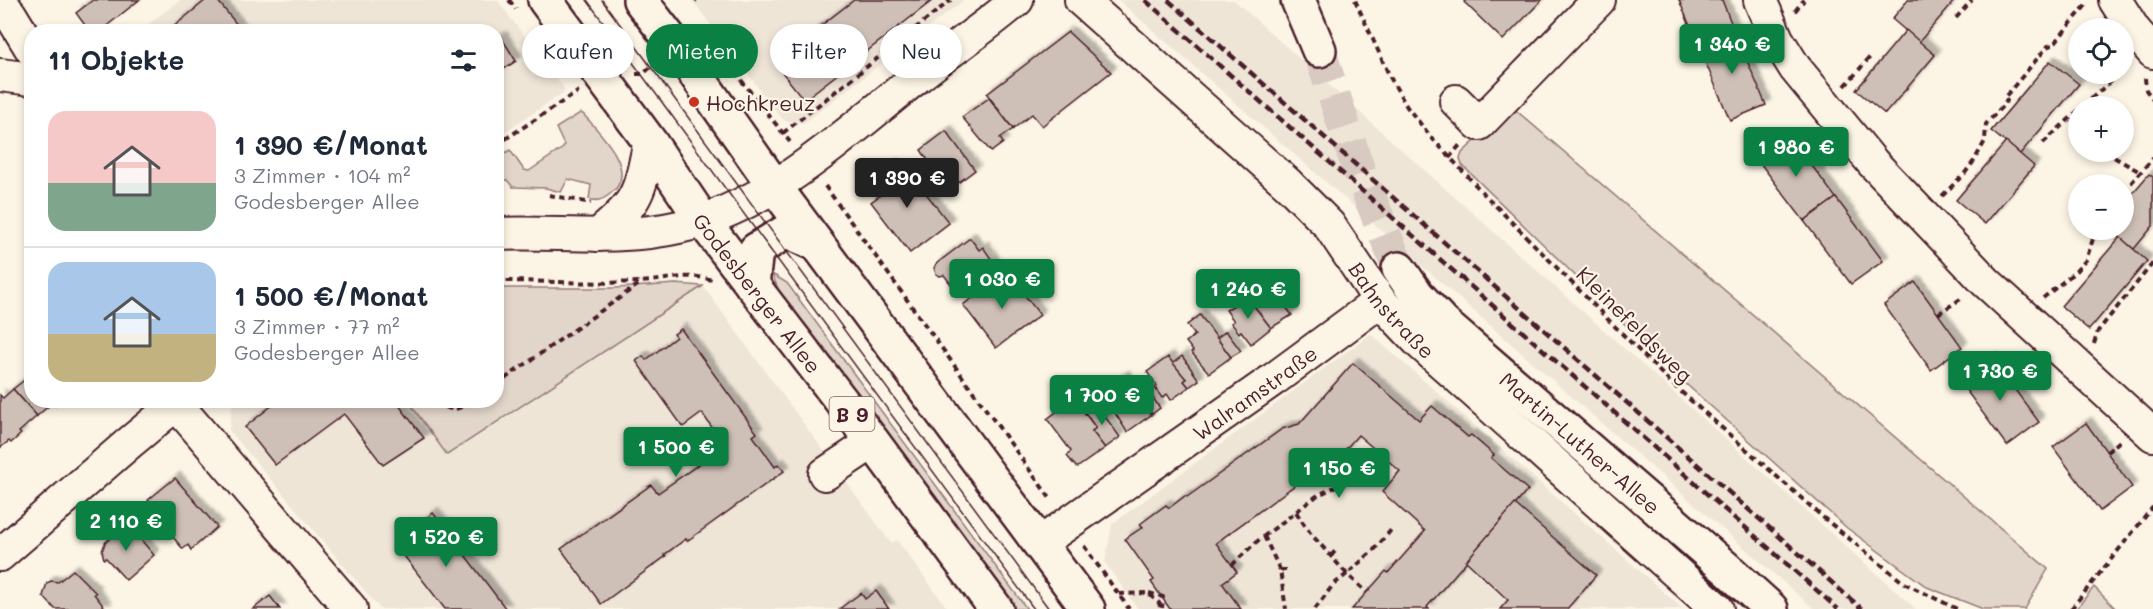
<!DOCTYPE html>
<html lang="de">
<meta charset="utf-8">
<style>
:root{--surface:#fff;--page:#f2f2f3;--text:#1f2937;--muted:#747a83;--line:#e0e1e3;--accent:#0b8043}
body{margin:0;font-family:Mali,sans-serif;background:var(--page);color:var(--text);height:100vh;display:flex;flex-direction:column;font-size:22px;white-space:nowrap}
*{box-sizing:border-box;margin:0}
p{font-size:20px;color:var(--muted)}
.icon{flex:none;width:33px;height:33px;fill:none;stroke:currentColor;stroke-width:2;stroke-linecap:round;stroke-linejoin:round}
.map{position:relative;flex:1;overflow:hidden}
.side{position:absolute;left:24px;top:24px;width:480px;height:384px;display:flex;flex-direction:column;background:var(--surface);border-radius:24px;box-shadow:0 3px 9px #0003}
.side>*{flex:none}
.banner{position:absolute;left:522px;top:24px;width:570px;height:54px;display:flex;gap:12px}
.tools{position:absolute;left:2068px;top:18px;display:grid;gap:12px}
.tools a{display:grid;place-items:center;width:66px;height:66px;border-radius:50%;background:var(--surface);box-shadow:0 3px 9px #0003;font-size:30px}
.price{position:absolute;translate:-50% -51px;padding:0 14px;border-radius:6px;background:var(--accent);color:#fff;font-size:20px;line-height:39px;filter:drop-shadow(0 2px 3px #0008)}
.price::after{content:'';position:absolute;left:50%;top:36px;width:18px;height:14px;margin-left:-9px;background:inherit;clip-path:polygon(0 0,100% 0,50% 100%)}
.price.active{background:#222;color:#fff}
ul{padding:0;list-style:none}
li{display:flex;align-items:center;gap:18px;height:150px;padding:0 24px}
li+li{border-top:2px solid var(--line)}
li span{display:grid;place-items:center;flex:none;width:168px;height:120px;border-radius:18px;color:#555}
li>.icon{margin-inline-start:auto}
span .icon{width:72px;height:72px;fill:#fffc;stroke-width:1}
li b{font-size:26px}
h2{display:flex;justify-content:space-between;align-items:center;height:72px;padding:0 24px;font-size:26px}
.tag{padding:0 21px;border-radius:27px;background:var(--surface);box-shadow:0 3px 9px #0003;font-size:21px;line-height:54px}
.tag.active{background:var(--accent);color:#fff}
.map>svg:first-child{display:block}
.built{fill:#eee5d7}
.green{fill:#e2d5ca;stroke:#967a7a;stroke-width:1.5}
.building{fill:#cfc0b7;stroke:#4a1f2b;stroke-width:1.5;filter:url(#shadow)}
.lines{fill:none;stroke-linecap:round;stroke-linejoin:round}
.major-tunnel{stroke:#d8cac0;stroke-width:33;stroke-dasharray:33 16;stroke-linecap:butt}
.minor-casing{stroke:#4a1f2b;stroke-width:36}
.major-casing{stroke:#4a1f2b;stroke-width:38}
.path{stroke:#4a1f2b;stroke-width:4;stroke-dasharray:6 4.5;stroke-linecap:butt}
.minor{stroke:#fcf5e5;stroke-width:32}
.major{stroke:#fcf5e5;stroke-width:33}
.tram{stroke:#4a1f2b;stroke-width:1.5}
.rail{stroke:#4a1f2b;stroke-width:4.5;stroke-dasharray:9 4.5;stroke-linecap:butt}
.poi-dot{fill:#c8321e;stroke:#fcf5e5;stroke-width:2}
.labels{text-anchor:middle;dominant-baseline:central;stroke-width:4.5;stroke-linejoin:round;paint-order:stroke}
.shield{fill:#fcf5e5;stroke:#7f5f63;stroke-width:1.5}
.shield-label{font-size:20px;font-weight:bold;fill:#4a1f2b}
.poi-label{font-size:21px;fill:#4a1f2b;stroke:#fcf5e5;text-anchor:start}
.street-label{font-size:21px;fill:#4a1f2b;stroke:#fcf5e5}
</style>
<div class="map">
<svg width="2153" height="609" viewBox="0 0 2153 609">
<defs>
<filter id="shadow"><feDropShadow dx="5.5" dy="-5.5" stdDeviation="1.5" flood-color="#0004"/></filter>
</defs>
<rect width="100%" height="100%" fill="#fcf5e5"/>
<filter id="ink" filterUnits="userSpaceOnUse"><feTurbulence type="fractalNoise" baseFrequency=".0167" numOctaves="2"/><feDisplacementMap in="SourceGraphic" scale="12" xChannelSelector="R" yChannelSelector="G"/><feConvolveMatrix kernelMatrix="1 2 1 2 8 2 1 2 1" color-interpolation-filters="sRGB"/></filter>
<g filter="url(#ink)">
<!-- built -->
<g class="built">
<polygon points="180,0 330,0 332,2 335,0 497,0 566,91 497,137 496,32 138,32"/>
<polygon points="692,0 964,0 804,123 785,121 778,114"/>
<polygon points="1118,0 1234,0 1916,609 1814,609"/>
<polygon points="703,286 891,543 897,540 948,609 380,609 229,430 232,406 241,401 408,401 447,455"/>
<polygon points="1371,334 1683,609 1138,609 1105,563 1112,524"/>
</g>
<!-- green -->
<g class="green">
<polygon points="1512,107 2048,569 2025,609 1983,609 1927,587 1847,528 1686,384 1462,165 1460,159 1462,153"/>
<path d="M580,113L583,114C599,132 641,172 610,194C603,200 596,202 589,199L591,185L568,179L561,192L546,188L513,187L507,180L497,181V158L510,150L524,170L529,171L563,148L564,145L556,128Z"/>
<polygon points="772,274 787,283 1027,609 1011,609 781,296"/>
<polygon points="676,284 703,286 447,455 408,401 496,400 497,288 617,288"/>
<polygon points="2094,587 2116,609 2076,609"/>
</g>
<!-- building -->
<g class="building">
<polygon points="93,0 139,0 99,32 90,32 76,13"/>
<polygon points="206,0 217,0 243,32 167,32"/>
<polygon points="854,0 933,0 804,100 774,62"/>
<polygon points="1466,0 1542,0 1503,40 1464,2"/>
<polygon points="1679,0 1722,0 1734,30 1698,45"/>
<polygon points="1908,0 1955,0 1919,42 1892,19"/>
<polygon points="1734,30 1766,105 1730,120 1698,45"/>
<polygon points="1906,30 1935,55 1885,114 1856,90"/>
<polygon points="1068,32 1111,72 1042,126 1032,114 1013,129 987,94"/>
<polygon points="501,37 516,61 496,74 496,40"/>
<polygon points="2050,61 2079,84 2020,154 1991,131"/>
<polygon points="989,98 1013,129 1000,138 1003,143 991,152 962,117"/>
<polygon points="946,131 975,170 950,189 939,175 936,178 926,165 929,162 921,150"/>
<polygon points="1789,135 1836,198 1804,221 1757,159"/>
<polygon points="2006,142 2034,166 1985,224 1956,200"/>
<polygon points="892,164 904,180 911,174 949,223 910,253 871,202 883,193 873,179"/>
<polygon points="2149,174 2153,177 2153,226 2134,249 2110,230 2124,230 2124,203"/>
<polygon points="1836,198 1883,261 1851,284 1804,221"/>
<polygon points="2120,237 2147,261 2089,330 2061,306"/>
<polygon points="970,238 979,250 983,247 994,263 985,270 982,267 954,288 944,275 940,276 936,274 934,268 936,264"/>
<polygon points="1007,272 1040,315 996,348 963,305"/>
<polygon points="1254,279 1259,286 1266,280 1284,301 1282,302 1292,315 1271,328 1241,289"/>
<polygon points="1915,282 1962,347 1931,370 1884,305"/>
<polygon points="1241,289 1271,328 1251,344 1241,331 1239,333 1231,323 1234,321 1226,310 1247,297"/>
<polygon points="1200,315 1231,357 1209,373 1191,352 1193,351 1186,342 1195,335 1187,325"/>
<polygon points="681,329 757,433 753,436 775,467 778,464 784,471 687,541 686,539 664,555 666,556 601,604 561,549 651,485 658,493 709,457 713,429 702,413 683,427 636,361 643,356 646,360 676,337 674,334"/>
<polygon points="1226,331 1241,351 1231,357 1217,338"/>
<polygon points="1182,356 1199,380 1189,387 1184,381 1186,379 1172,364"/>
<polygon points="1168,357 1186,379 1184,381 1189,387 1171,400 1167,394 1162,398 1155,388 1157,386 1147,372"/>
<polygon points="1992,359 2039,422 2007,446 1960,382"/>
<polygon points="1353,363 1419,420 1432,406 1468,437 1471,435 1494,455 1491,458 1528,490 1427,607 1429,609 1352,609 1386,571 1388,573 1425,531 1382,492 1400,471 1358,435 1329,468 1313,472 1216,543 1237,572 1222,583 1241,609 1170,609 1151,582 1154,580 1125,539 1143,527 1140,524 1166,505 1169,508 1185,496 1187,497 1282,429 1299,424"/>
<polygon points="32,374 32,400 62,400 55,406 52,403 37,416 13,389"/>
<polygon points="1124,376 1130,384 1117,393 1111,385"/>
<polygon points="1130,384 1151,415 1127,432 1106,399"/>
<polygon points="13,389 37,416 19,432 21,434 11,443 9,441 0,448 0,395 3,398"/>
<polygon points="1148,391 1160,408 1152,414 1140,397"/>
<polygon points="1074,399 1096,428 1092,431 1105,448 1078,467 1076,467 1067,456 1071,451 1047,419"/>
<polygon points="279,400 395,400 424,438 383,465 344,414 275,465 245,427"/>
<polygon points="1095,403 1120,437 1105,448 1092,431 1096,428 1084,411"/>
<polygon points="2086,423 2132,487 2100,511 2053,447"/>
<polygon points="175,478 217,527 191,550 188,545 183,549 148,508 152,505 148,500"/>
<polygon points="1515,504 1596,575 1567,609 1500,609 1508,600 1466,561"/>
<polygon points="433,513 506,609 445,609 394,543"/>
<polygon points="128,528 136,531 135,533 154,555 126,580 106,558 104,559 102,551 105,543 119,530"/>
<polygon points="73,570 96,593 94,594 106,609 55,609 43,596 47,583 51,581 58,582"/>
<polygon points="876,591 889,609 839,609 861,593 865,599"/>
<polygon points="270,596 280,609 253,609"/>
</g>
<g class="lines">
<!-- major-tunnel -->
<polyline class="major-tunnel" points="1319,50 1358,168 1399,269"/>
<defs>
<g id="minor">
<path id="s1" d="M1081,0L1288,184L1329,225L1380,301L1420,343L1717,609"/>
<polyline points="1760,0 1777,39 1795,68 1873,163 1986,282 2153,435"/>
<polyline points="2115,0 2134,30 2153,52"/>
<polyline points="0,2 10,14 32,50"/>
<polyline points="0,75 32,79"/>
<polyline points="1456,101 1479,124 1599,0"/>
<path d="M496,234C557,231 619,241 679,227C769,207 845,134 916,78C949,51 985,28 1017,0"/>
<path d="M598,235C610,225 623,214 632,201C643,184 645,161 650,142"/>
<polyline points="176,404 351,609"/>
<polyline points="825,474 873,442"/>
<path id="s2" d="M1040,543L1274,379L1380,301"/>
<polyline points="0,555 128,444 181,400"/>
</g>
<g id="major">
<path id="s3" d="M545,0L650,142L703,221L873,442L996,609"/>
<polyline points="640,0 678,49 775,187 1088,609"/>
<polyline points="1298,0 1319,50"/>
<path id="s4" d="M1399,269L1417,295L1443,323L1728,570L1771,609"/>
<polyline points="752,285 756,250 787,231 817,244"/>
</g>
</defs>
<!-- minor casing -->
<use href="#minor" class="minor-casing"/>
<!-- major casing -->
<use href="#major" class="major-casing"/>
<!-- path -->
<g class="path">
<polyline points="509,0 516,9"/>
<polyline points="1355,0 1390,77 1407,107 1431,137 1484,194 1670,382 1825,519 1904,583 1957,609"/>
<polyline points="695,1 696,0"/>
<polyline points="1795,11 1804,0"/>
<polyline points="1956,18 1972,0"/>
<polyline points="715,47 790,142"/>
<polyline points="636,74 643,74 654,64"/>
<polyline points="2145,78 2146,90 2153,100"/>
<polyline points="1845,86 1870,57"/>
<polyline points="2083,106 2119,74"/>
<polyline points="783,133 951,0"/>
<polyline points="2043,143 2079,110"/>
<polyline points="496,145 579,91"/>
<polyline points="2105,152 2140,172"/>
<polyline points="1449,158 1460,145"/>
<polyline points="825,186 1052,501"/>
<polyline points="2124,191 2153,158"/>
<polyline points="549,195 591,203"/>
<polyline points="1942,196 1965,173 1974,161 1985,141 1986,124 2007,101 2004,98 2048,46 2053,45 2087,4"/>
<path d="M496,281C544,281 592,284 639,282C664,281 688,272 712,280"/>
<polyline points="2043,298 2075,272 2086,260 2096,230"/>
<polyline points="1938,314 1962,298"/>
<polyline points="2094,344 2098,331 2106,321 2153,263"/>
<polyline points="496,385 642,282"/>
<polyline points="2015,389 2041,370"/>
<path d="M438,400C450,415 459,409 474,400"/>
<polyline points="2107,452 2120,441"/>
<polyline points="1296,512 1310,533 1347,574 1376,548 1391,530"/>
<polyline points="1264,536 1280,570 1286,609"/>
<polyline points="1084,546 1129,609"/>
<polyline points="1331,556 1336,550"/>
<polyline points="1232,565 1255,543 1318,495 1348,481"/>
<polyline points="1280,570 1290,570"/>
<polyline points="1149,593 1163,597 1162,608"/>
<polyline points="1119,594 1148,593 1159,603 1161,609"/>
<polyline points="1315,609 1333,585 1347,574 1367,592"/>
<polyline points="2071,609 2153,507"/>
</g>
<!-- minor -->
<use href="#minor" class="minor"/>
<!-- major -->
<use href="#major" class="major"/>
<!-- tram -->
<g class="tram">
<polyline points="587,0 1034,609"/>
<polyline points="602,0 1049,609"/>
</g>
<!-- rail -->
<g class="rail">
<polyline points="1145,0 1838,609"/>
<polyline points="1168,0 1862,609"/>
</g>
</g>
</g>
<!-- markers -->
<circle class="poi-dot" cx="694" cy="102" r="6"/>
<g class="labels">
<!-- shield labels -->
<rect class="shield" x="829.5" y="397" width="45" height="34" rx="4.5"/>
<g class="shield-label">
<text x="852" y="414">B 9</text>
</g>
<!-- poi labels -->
<g class="poi-label">
<text x="706" y="102">Hochkreuz</text>
</g>
<!-- street labels -->
<g class="street-label">
<text stroke="none"><textPath href="#s3" startOffset="362">Godesberger Allee</textPath></text>
<text stroke="none"><textPath href="#s1" startOffset="441">Bahnstraße</textPath></text>
<text transform="translate(1635 324) rotate(45)">Kleinefeldsweg</text>
<text stroke="none"><textPath href="#s2" startOffset="262">Walramstraße</textPath></text>
<text stroke="none"><textPath href="#s4" startOffset="252">Martin-Luther-Allee</textPath></text>
</g>
</g>
</svg>
<div class="tools">
<a><svg class="icon" aria-label="locate" viewBox="0 0 24 24"><circle cx="12" cy="12" r="6"/><path d="M12 2v4M12 18v4M2 12h4M18 12h4"/></svg></a>
<a>+</a>
<a>−</a>
</div>
<b class="price" style="left:1732px;top:75px">1 340 €</b>
<b class="price" style="left:1796px;top:178px">1 980 €</b>
<b class="price active" style="left:907px;top:209px">1 390 €</b>
<b class="price" style="left:1002px;top:310px">1 030 €</b>
<b class="price" style="left:1248px;top:320px">1 240 €</b>
<b class="price" style="left:2000px;top:402px">1 730 €</b>
<b class="price" style="left:1102px;top:426px">1 700 €</b>
<b class="price" style="left:676px;top:478px">1 500 €</b>
<b class="price" style="left:1339px;top:499px">1 150 €</b>
<b class="price" style="left:126px;top:552px">2 110 €</b>
<b class="price" style="left:446px;top:568px">1 520 €</b>
<div class="banner">
<a class="tag">Kaufen</a>
<a class="tag active">Mieten</a>
<a class="tag">Filter</a>
<a class="tag">Neu</a>
</div>
<section class="side">
<h2>11 Objekte<svg class="icon" aria-label="filters" viewBox="0 0 24 24"><path d="M4 7h16M4 17h16"/><circle cx="9" cy="7" r="2"/><circle cx="15" cy="17" r="2"/></svg></h2>
<ul>
<li><span style="background:linear-gradient(#f6c9c9 60%,#7fa58c 0)"><svg class="icon" aria-label="home" viewBox="0 0 24 24"><path d="M3 11l9-7 9 7M6 9v11h12V9"/></svg></span><div><b>1 390 €/Monat</b><p>3 Zimmer · 104 m²</p><p>Godesberger Allee</p></div></li>
<li><span style="background:linear-gradient(#a9c7e8 60%,#c2b280 0)"><svg class="icon" aria-label="home" viewBox="0 0 24 24"><path d="M3 11l9-7 9 7M6 9v11h12V9"/></svg></span><div><b>1 500 €/Monat</b><p>3 Zimmer · 77 m²</p><p>Godesberger Allee</p></div></li>
</ul>
</section>
</div>
